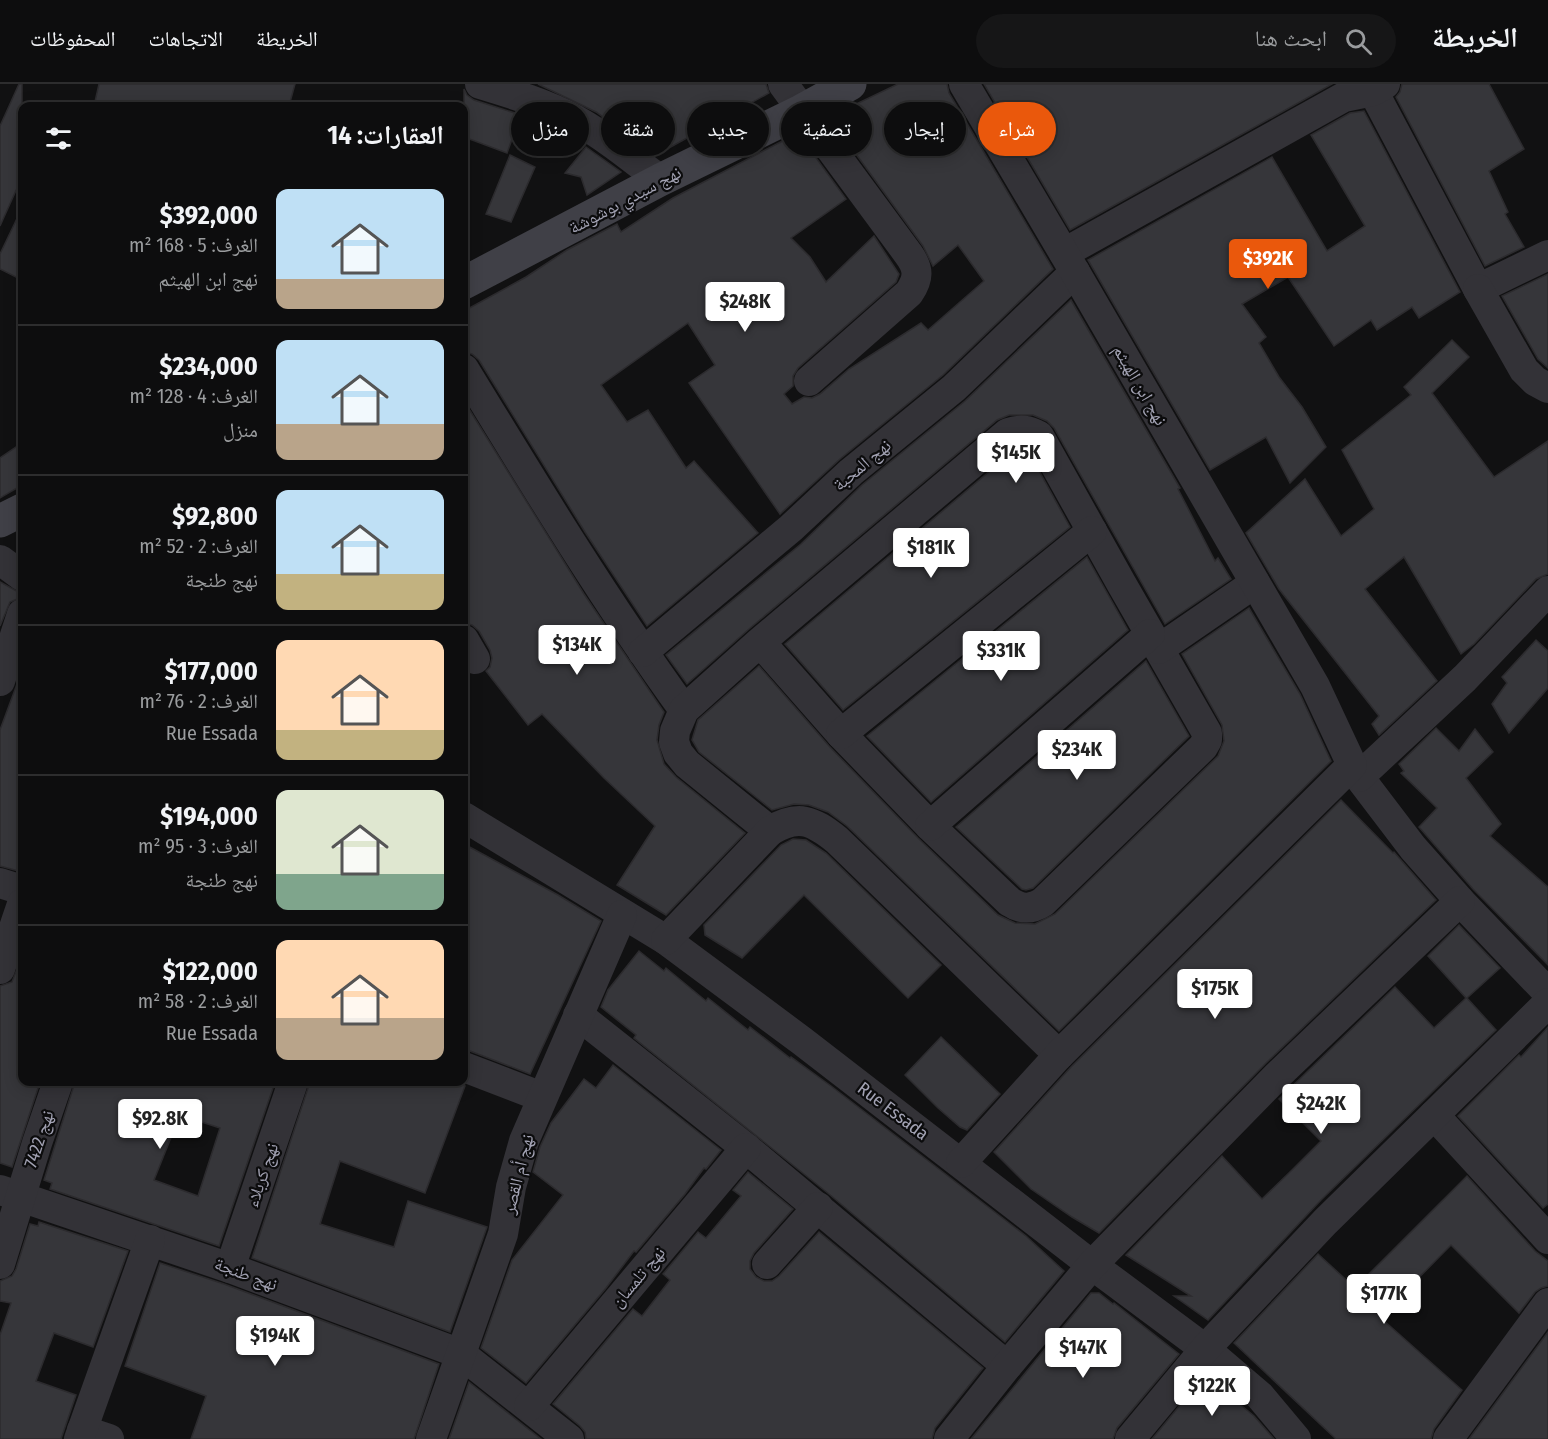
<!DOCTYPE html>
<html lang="ar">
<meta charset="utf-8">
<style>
:root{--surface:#0d0d0e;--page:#161617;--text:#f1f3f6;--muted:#9a9c9e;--line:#2d2d2e;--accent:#ea580c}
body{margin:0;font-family:"Fira Sans Condensed","Noto Naskh Arabic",sans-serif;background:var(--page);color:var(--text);direction:rtl;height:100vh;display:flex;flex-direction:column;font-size:22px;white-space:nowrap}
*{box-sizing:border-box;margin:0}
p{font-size:20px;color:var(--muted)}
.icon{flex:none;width:33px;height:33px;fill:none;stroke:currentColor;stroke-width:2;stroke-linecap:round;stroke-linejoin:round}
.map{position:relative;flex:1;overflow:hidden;direction:ltr}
.side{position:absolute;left:18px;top:18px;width:450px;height:984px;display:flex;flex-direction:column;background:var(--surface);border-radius:12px;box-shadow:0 3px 15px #0003,0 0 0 2px var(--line);direction:rtl}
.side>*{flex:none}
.top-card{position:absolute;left:486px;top:18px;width:570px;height:54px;direction:rtl;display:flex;gap:12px}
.price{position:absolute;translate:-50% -51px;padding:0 14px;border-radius:6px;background:#fff;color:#222;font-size:20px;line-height:39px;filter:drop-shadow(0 2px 3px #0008)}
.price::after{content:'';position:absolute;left:50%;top:36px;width:18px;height:14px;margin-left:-9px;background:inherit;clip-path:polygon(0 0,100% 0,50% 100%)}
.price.on{background:var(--accent);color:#fff}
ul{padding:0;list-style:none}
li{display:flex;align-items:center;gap:18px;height:150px;padding:0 24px}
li+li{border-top:2px solid var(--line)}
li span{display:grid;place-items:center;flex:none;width:168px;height:120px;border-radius:12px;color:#555}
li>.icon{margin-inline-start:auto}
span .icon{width:72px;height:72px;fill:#fffc;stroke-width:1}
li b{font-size:26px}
h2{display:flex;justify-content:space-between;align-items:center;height:72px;padding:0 24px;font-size:26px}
.tag{padding:0 21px;border-radius:27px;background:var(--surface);box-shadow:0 3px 15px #0003,0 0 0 2px var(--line);font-size:21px;line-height:54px}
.tag.on{background:var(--accent);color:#fff}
header{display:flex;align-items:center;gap:36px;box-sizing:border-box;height:84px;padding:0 30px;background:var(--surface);border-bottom:2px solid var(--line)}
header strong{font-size:28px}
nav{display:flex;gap:33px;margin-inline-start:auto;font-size:21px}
.search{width:420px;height:54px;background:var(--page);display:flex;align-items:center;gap:15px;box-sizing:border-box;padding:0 21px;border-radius:33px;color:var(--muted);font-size:22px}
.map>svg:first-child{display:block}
.building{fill:#36363a;stroke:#2c2b2e;stroke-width:1.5;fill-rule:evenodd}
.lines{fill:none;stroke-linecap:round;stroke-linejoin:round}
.street{stroke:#333237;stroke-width:30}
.secondary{stroke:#404047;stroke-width:33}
.labels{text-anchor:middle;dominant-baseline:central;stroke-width:4.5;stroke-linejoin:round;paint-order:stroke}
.street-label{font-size:18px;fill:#a2a2b3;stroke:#0c0c0d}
</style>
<header>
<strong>الخريطة</strong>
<div class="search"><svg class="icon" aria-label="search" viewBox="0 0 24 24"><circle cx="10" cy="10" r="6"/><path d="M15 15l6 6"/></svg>ابحث هنا</div>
<nav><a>الخريطة</a><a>الاتجاهات</a><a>المحفوظات</a></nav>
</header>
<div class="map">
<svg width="1548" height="1355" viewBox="0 0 1548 1355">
<rect width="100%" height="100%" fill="#111112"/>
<!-- building -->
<g class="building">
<polygon points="19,0 22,0 22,93 0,142 0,42"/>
<polygon points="99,0 295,0 289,22 94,22"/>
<polygon points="538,0 766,0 769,9 656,71 596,28"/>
<polygon points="898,0 947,0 949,9 1053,185 943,291 840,375 780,430 689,299 715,281 688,239 601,301 627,338 648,326 686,384 694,377 758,449 647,542 585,448 479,276 472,270 464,268 464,227 526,193 567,166 617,140 621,148 673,114 798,49 846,115 791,154 810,173 826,198 874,152 899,190 896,198 798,284 793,292 793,302 784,310 792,320 804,313 812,314 820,310 849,285 921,239 928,246 984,197 958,161 933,182 923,162 829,33"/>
<polygon points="984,0 1332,0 1070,146"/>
<polygon points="1402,0 1489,0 1524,65 1489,87 1508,128 1505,130 1524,163 1485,182 1396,13 1400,8"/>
<polygon points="464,5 467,11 474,16 521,31 507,69 464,53"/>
<polygon points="1364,27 1460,208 1419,234 1412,223 1377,246 1371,236 1334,262 1288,193 1242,220 1266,253 1259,259 1279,293 1302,323 1326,363 1290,399 1266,353 1210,386 1088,176 1272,73 1327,167 1365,142 1311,51 1350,29"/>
<polygon points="586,63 621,88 587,111 581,93 565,89"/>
<polygon points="510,71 535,83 511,138 486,130"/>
<polygon points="22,124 22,196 0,185 0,170"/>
<polygon points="1548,190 1548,284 1538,275 1502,212"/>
<polygon points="1071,216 1180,404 1178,405 1215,477 1218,474 1231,495 1165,540 1054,344 1047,337 1033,331 1009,331 997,336 749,545 687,600 666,571 801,460 862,401 965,317"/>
<polygon points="1452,256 1469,273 1432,309 1494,393 1548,357 1548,490 1536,495 1474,560 1461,570 1404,473 1365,505 1437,597 1379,651 1372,640 1379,632 1279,505 1246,449 1305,395 1341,452 1374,425 1342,366 1411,311 1404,303"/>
<polygon points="464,317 584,510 664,628 659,641 657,656 664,680 676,693 745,749 666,831 617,801 655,742 604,694 542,630 528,641 486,587 490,583 492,574 490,566 479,547 472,541 464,539"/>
<polygon points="22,359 22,401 0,414 0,374"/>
<polygon points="1022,364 1027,365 1070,443 843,626 785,560 1016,365"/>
<polygon points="1087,473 1128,546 931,718 867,652"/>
<polygon points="0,498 22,510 22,513 10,518 0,542"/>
<polygon points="1249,524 1300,610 1331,677 1059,947 847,742 828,728 809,721 794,720 772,726 699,668 692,656 698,636 759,582 829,662 918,754 998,831 1015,839 1035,840 1055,830 1218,672 1224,657 1222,641 1182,570"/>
<polygon points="1536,556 1548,567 1548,604 1509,649 1492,620 1507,599 1502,593"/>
<polygon points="1146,577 1189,652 1033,804 1026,806 1022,805 956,743"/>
<polygon points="20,592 22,592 22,788 0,782 0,646"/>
<polygon points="1436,644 1459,667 1475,645 1493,668 1466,694 1501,740 1490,752 1548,803 1548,881 1473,805 1419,743 1437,724 1401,689 1404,687 1399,680"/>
<polygon points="1341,716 1393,769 1394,768 1436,816 1266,979 1099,1149 1072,1133 1031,1105 994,1068 1071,983"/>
<polygon points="793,755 806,756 826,769 941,881 908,914 804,811 742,874 705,851 704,841 781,761"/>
<polygon points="464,760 558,811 601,837 530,990 470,967 464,966"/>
<polygon points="1459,841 1500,884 1467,914 1496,946 1321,1116 1208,1236 1174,1212 1191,1212 1126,1171 1222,1072 1262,1115 1292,1086 1321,1057 1279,1015 1395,903 1434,944 1466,914 1428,872"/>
<polygon points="639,867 664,887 666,884 706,917 708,914 748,946 750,943 790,974 791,973 831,1002 1026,1152 1064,1187 1005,1258 829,1110 634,954 636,951 601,923 608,906"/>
<polygon points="22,872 22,998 40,998 12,1083 0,1079 0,902 12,898"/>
<polygon points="1548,943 1548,1120 1543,1124 1458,1032 1519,971 1521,973"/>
<polygon points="941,953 1000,1010 967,1046 960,1043 938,1024 905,991"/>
<polygon points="613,981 721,1066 706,1085 704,1084 685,1110 636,1168 634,1167 606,1204 526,1299 481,1264 512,1176 563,1111 533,1088 540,1063 551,1039 584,995 596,1004"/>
<path d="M75,998H275L219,1162L50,1105L52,1099L44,1096ZM180,1031L220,1044L198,1112L154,1096Z"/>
<polygon points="310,998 455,998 465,1002 425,1109 340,1077 320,1140 394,1163 408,1117 487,1143 450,1248 252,1174"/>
<polygon points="748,1088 793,1125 754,1169 750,1177 750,1185 756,1193 764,1197 772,1197 779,1192 819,1148 983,1284 935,1344 932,1355 586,1355 585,1348 580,1342 553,1320 633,1225 642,1232 670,1196 663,1190 698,1148 706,1154 741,1112 733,1106"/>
<polygon points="1467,1092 1535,1167 1548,1177 1548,1202 1541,1204 1535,1208 1519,1229 1451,1161 1382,1231 1384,1233 1382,1235 1462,1306 1434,1345 1431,1355 1336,1355 1234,1259 1318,1170 1355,1204"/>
<polygon points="39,1138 128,1167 93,1263 54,1249 36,1297 76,1311 61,1355 0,1355 0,1251 11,1219 0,1217 0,1197 12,1192 16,1185 30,1140 38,1142"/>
<polygon points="160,1179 224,1200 439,1280 414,1355 191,1355 206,1312 125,1282"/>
<polygon points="1091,1209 1099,1209 1113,1220 1114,1219 1179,1270 1117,1344 1113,1355 971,1355"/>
<polygon points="1548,1248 1548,1355 1469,1355"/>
<polygon points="1205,1291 1254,1332 1274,1355 1152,1355"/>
<polygon points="469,1298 541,1355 449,1355"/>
</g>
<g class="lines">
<!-- street -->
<g class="street">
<path d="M480,0C513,10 546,20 576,36C606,53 633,75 660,96"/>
<path d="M783,0L909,171C919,185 919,194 909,209L809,297"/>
<polyline points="1373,7 1478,205 1548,171"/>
<polyline points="1064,169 1344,13 1373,7 1385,0"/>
<polyline points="1478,205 1524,286 1535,297 1548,304"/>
<path d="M464,285C534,400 605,517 684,626"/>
<polyline points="0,476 22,492"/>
<polyline points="464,556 475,575"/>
<path d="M760,558L841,650L930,742L1010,818C1022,826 1032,825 1043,818L1203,663L1207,656V649L1121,499L1039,352C1028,346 1021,345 1008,349L760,558L684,626L675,647L674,658L678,669L687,680L770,747"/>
<polyline points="1159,565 1255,499"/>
<polyline points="643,568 791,444 851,388 954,304 1075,188"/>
<polyline points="0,597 22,530"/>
<polyline points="841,650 1092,447"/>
<polyline points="1352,681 1359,693 1413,764 1460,817 1548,909"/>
<polyline points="1359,693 1465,594 1548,507"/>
<polyline points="464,733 666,856 802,957 1092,1181 1205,1265 1260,1312 1296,1355"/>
<polyline points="930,742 1150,550"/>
<polyline points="0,799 22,806"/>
<path d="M666,856L770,747C798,730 812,736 837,756L1059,971"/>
<polyline points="0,885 22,820"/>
<polyline points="578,931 746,1064 1007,1282"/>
<polyline points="464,983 542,1013"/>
<polyline points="1434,1031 1548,1155"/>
<polyline points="961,1079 1059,971 1352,681 1315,602 1075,188 964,0"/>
<polyline points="0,1106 230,1184 461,1270 569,1355"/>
<polyline points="0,1180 37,1059 58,998"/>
<polyline points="767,1180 818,1123"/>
<polyline points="230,1184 293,998"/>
<polyline points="529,1322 746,1064"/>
<polyline points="82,1346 109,1355"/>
<polyline points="79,1355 150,1156"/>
<polyline points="431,1355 503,1150 511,1103 524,1057 622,831"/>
<polyline points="949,1355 1007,1282 1092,1181 1278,991 1460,817"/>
<polyline points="1130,1355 1205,1265 1325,1138 1548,919"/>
<polyline points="1448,1355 1548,1219"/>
</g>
<!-- secondary -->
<g class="secondary">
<polyline points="464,199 660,96 801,27 850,0"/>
<polyline points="0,437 22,426"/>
</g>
</g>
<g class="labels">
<!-- street labels -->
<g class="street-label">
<text transform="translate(625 116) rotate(-28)">نهج سيدي بوشوشة</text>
<text transform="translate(1140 301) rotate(60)">نهج ابن الهيثم</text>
<text transform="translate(862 381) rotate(-40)">نهج المحبة</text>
<text transform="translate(893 1027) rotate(37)">Rue Essada</text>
<text transform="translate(39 1055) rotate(-72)">نهج 7422</text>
<text transform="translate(518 1090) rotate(-76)">نهج أم القصر</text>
<text transform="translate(262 1091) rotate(-71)">نهج كربلاء</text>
<text transform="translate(246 1190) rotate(20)">نهج طنجة</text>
<text transform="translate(638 1193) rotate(-50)">نهج تلمسان</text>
</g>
</g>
</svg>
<b class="price on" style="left:1268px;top:206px">$392K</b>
<b class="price" style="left:745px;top:249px">$248K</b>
<b class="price" style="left:1016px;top:400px">$145K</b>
<b class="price" style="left:931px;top:495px">$181K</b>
<b class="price" style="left:577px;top:592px">$134K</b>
<b class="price" style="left:1001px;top:598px">$331K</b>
<b class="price" style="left:1077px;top:697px">$234K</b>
<b class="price" style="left:1215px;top:936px">$175K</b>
<b class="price" style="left:1321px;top:1051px">$242K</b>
<b class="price" style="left:160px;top:1066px">$92.8K</b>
<b class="price" style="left:1384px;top:1241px">$177K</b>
<b class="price" style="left:275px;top:1283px">$194K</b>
<b class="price" style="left:1083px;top:1295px">$147K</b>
<b class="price" style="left:1212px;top:1333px">$122K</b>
<div class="top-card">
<a class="tag on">شراء</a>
<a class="tag">إيجار</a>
<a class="tag">تصفية</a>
<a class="tag">جديد</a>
<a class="tag">شقة</a>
<a class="tag">منزل</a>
</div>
<section class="side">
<h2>العقارات: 14<svg class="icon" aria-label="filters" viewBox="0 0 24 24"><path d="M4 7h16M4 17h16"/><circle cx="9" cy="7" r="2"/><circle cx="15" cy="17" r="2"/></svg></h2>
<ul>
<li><span style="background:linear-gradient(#bfe0f5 75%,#b9a48a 0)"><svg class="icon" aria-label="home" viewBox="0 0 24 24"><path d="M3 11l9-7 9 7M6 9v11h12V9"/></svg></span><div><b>$392,000</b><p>الغرف: 5 · 168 m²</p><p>نهج ابن الهيثم</p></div></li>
<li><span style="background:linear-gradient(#bfe0f5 70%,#b9a48a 0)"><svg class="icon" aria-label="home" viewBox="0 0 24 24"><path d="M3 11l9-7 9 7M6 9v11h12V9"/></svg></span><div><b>$234,000</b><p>الغرف: 4 · 128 m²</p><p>منزل</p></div></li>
<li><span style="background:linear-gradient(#bfe0f5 70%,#c2b280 0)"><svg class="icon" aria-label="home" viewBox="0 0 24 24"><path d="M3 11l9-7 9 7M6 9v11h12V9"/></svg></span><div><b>$92,800</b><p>الغرف: 2 · 52 m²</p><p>نهج طنجة</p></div></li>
<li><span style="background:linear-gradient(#ffd9b3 75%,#c2b280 0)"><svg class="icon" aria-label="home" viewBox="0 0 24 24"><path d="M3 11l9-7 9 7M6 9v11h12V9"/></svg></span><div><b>$177,000</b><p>الغرف: 2 · 76 m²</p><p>Rue Essada</p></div></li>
<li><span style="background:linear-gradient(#dfe7d0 70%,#7fa58c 0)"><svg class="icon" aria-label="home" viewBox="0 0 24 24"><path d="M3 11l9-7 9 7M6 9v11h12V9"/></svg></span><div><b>$194,000</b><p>الغرف: 3 · 95 m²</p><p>نهج طنجة</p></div></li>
<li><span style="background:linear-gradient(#ffd9b3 65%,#b9a48a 0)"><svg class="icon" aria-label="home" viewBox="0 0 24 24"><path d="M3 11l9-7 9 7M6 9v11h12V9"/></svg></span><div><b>$122,000</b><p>الغرف: 2 · 58 m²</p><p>Rue Essada</p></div></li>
</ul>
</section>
</div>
